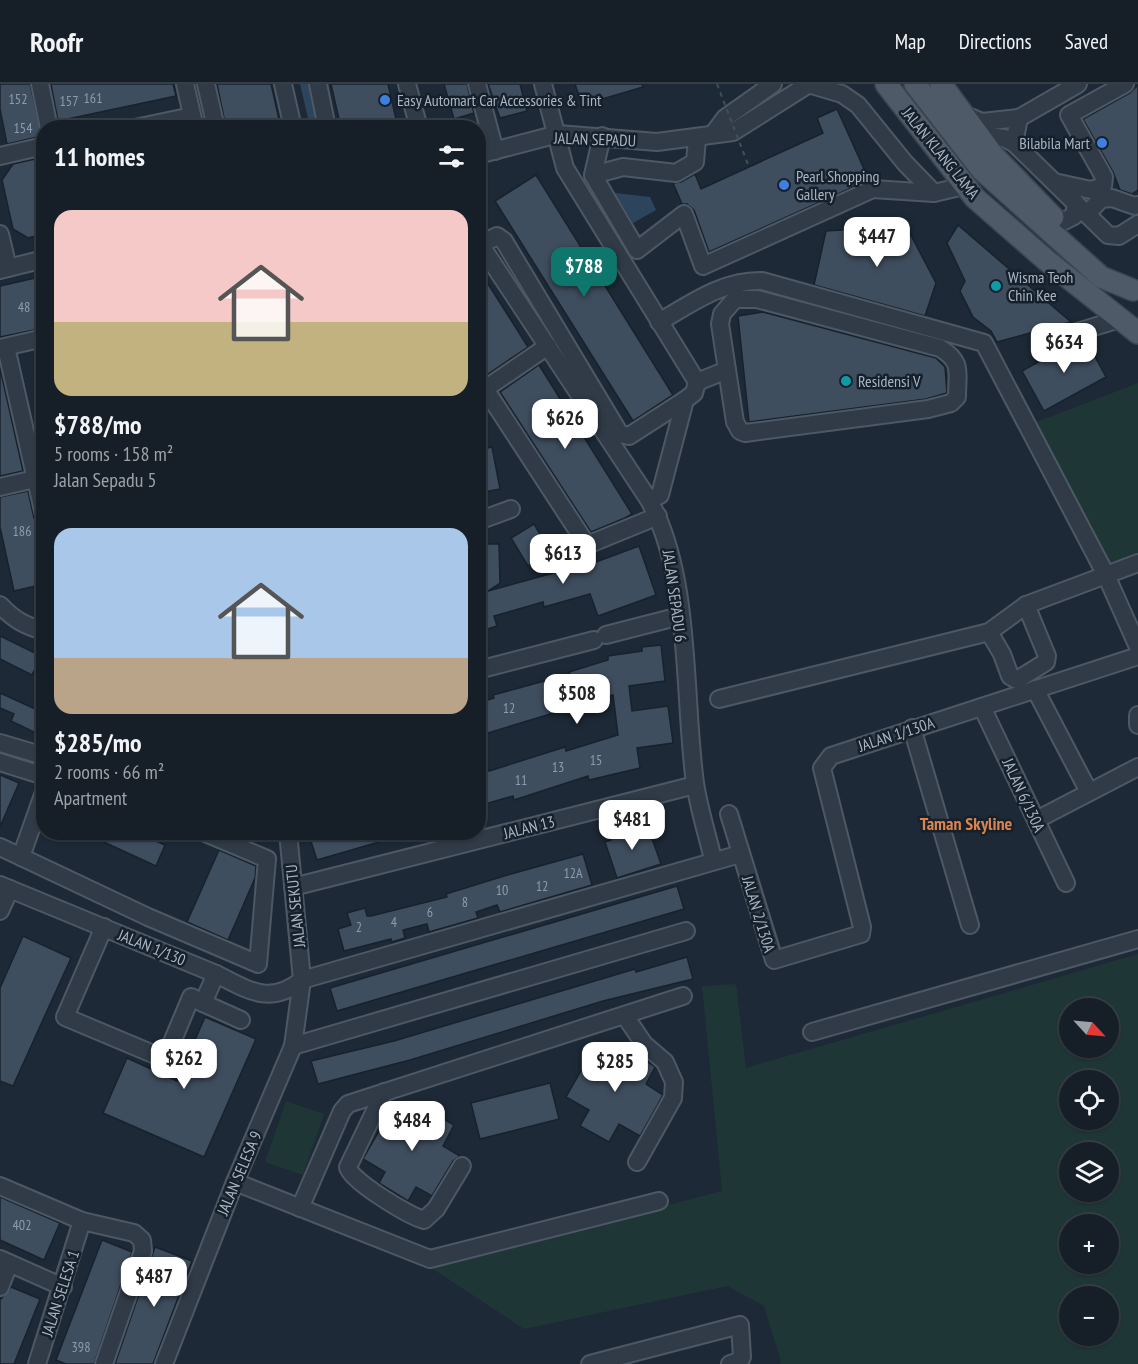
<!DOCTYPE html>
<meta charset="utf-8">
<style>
:root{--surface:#161f28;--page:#232c34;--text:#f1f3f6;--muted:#9ea2a8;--line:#353d45;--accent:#0f766e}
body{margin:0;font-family:"PT Sans Narrow",sans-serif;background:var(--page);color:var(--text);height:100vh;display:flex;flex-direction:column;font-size:22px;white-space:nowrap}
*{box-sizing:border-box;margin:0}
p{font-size:20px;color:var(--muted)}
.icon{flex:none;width:33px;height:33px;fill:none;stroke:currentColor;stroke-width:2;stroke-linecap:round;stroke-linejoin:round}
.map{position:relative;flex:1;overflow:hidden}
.panel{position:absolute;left:36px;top:36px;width:450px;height:720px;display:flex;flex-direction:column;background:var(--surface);border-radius:24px;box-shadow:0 2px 4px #0004,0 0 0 2px var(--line)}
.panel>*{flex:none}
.needle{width:39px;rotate:116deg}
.tools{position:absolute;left:1059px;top:914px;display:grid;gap:12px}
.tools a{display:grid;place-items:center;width:60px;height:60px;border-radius:50%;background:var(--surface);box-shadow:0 2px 4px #0004,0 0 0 2px var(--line);font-size:30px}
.price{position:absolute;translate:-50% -51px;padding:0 14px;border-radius:12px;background:#fff;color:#222;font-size:20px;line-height:39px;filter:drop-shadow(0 2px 3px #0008)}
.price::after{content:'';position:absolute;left:50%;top:36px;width:18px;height:14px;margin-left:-9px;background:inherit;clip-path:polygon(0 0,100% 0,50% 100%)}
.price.on{background:var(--accent);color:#fff}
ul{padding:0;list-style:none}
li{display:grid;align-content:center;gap:12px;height:318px;padding:0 18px}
li span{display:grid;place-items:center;height:186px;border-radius:18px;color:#555}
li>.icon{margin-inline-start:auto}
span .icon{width:108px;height:108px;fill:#fffc;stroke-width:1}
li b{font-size:26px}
h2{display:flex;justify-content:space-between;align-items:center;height:72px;padding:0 18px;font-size:26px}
header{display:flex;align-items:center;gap:36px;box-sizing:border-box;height:84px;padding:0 30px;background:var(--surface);border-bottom:2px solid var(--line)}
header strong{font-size:28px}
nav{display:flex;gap:33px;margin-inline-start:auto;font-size:21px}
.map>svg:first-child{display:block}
.green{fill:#1f3637;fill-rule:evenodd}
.water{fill:#2d445d}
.building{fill:#3f4e5f;stroke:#18222d;stroke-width:1.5}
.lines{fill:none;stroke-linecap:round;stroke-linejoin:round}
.minor-casing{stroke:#4d5865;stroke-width:20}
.major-casing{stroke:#394450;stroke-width:24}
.minor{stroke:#303b47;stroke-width:16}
.major{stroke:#4e5a67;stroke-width:21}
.path-bridge{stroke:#3c5355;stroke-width:2;stroke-dasharray:4.5 4.5;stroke-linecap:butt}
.shop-dot{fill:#3f7fe0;stroke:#16202b;stroke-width:2}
.culture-dot{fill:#0f9aa8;stroke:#16202b;stroke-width:2}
.labels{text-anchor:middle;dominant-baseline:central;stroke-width:5;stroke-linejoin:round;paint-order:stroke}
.number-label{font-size:14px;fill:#8e9bab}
.poi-label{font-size:16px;fill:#a9b5c4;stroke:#16202b;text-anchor:start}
.street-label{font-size:16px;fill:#a9b5c4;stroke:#16202b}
.neighbourhood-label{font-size:18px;font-weight:bold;fill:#db844e;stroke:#16202b}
</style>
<header>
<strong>Roofr</strong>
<nav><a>Map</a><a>Directions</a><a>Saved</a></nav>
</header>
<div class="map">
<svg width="1138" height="1280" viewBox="0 0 1138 1280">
<rect width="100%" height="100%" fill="#1d2936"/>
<!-- green -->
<g class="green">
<polygon points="1138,299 1138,474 1111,485 1031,340"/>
<path d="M1138,870V1280H779L781,1277L764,1222L727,1202L524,1245L430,1183L722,1107L702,902L736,900L746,984ZM1070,924H1108V963H1070ZM1070,996H1108V1035H1070ZM1070,1068H1108V1107H1070ZM1070,1140H1108V1179H1070ZM1070,1212H1108V1251H1070Z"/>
<polygon points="286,1017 324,1030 303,1091 265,1078"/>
</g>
<!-- water -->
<g class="water">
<polygon points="300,0 309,0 319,43 310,43"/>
<polygon points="615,109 650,113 656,126 633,139"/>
</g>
<!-- building -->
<g class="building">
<polygon points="0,0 30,0 42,52 7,60 0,25"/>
<polygon points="51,0 173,0 176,12 58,37"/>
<polygon points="217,0 271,0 281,44 226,44"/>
<polygon points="331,0 388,0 398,44 341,44"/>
<polygon points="444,0 467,0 474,29 454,35"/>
<polygon points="488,0 520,0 527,27 500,34"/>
<polygon points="575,0 642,0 643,3 582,21"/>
<polygon points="1138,1 1138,106 1132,110 1120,106 1113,88 1083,35 1130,9"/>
<polygon points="837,25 869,96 709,168 694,126 687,120 682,120 673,99 681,98 695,90 701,105 823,49 817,34"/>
<polygon points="44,73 44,150 28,154 13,145 2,96 13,80"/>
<polygon points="536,91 673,311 633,337 495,117"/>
<polygon points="958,141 1071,238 997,258 991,247 973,233 960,207 965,197 947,159"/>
<polygon points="906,142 936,199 925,232 814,201 826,147"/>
<polygon points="478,184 528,263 488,290 478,274"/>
<polygon points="44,192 44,244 0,253 0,202"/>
<polygon points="763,228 936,274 945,283 947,309 926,315 749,338 738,232"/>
<polygon points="1086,256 1106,293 1044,327 1022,287 1067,262"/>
<polygon points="539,281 632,430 625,434 591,448 500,308"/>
<polygon points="0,284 23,387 0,392"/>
<polygon points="492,363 500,405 484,408 478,366"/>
<polygon points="28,407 34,434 41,441 44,451 44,500 14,507 0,443 0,413"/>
<polygon points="534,440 551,469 528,482 511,454"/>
<polygon points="479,460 499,460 500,499 488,507 568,485 569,488 639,462 656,511 598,532 590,510 544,523 543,518 494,532 497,542 478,548"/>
<polygon points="0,552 41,572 32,591 0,575"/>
<polygon points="661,561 665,597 629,602 632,627 668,622 673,659 637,664 640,684 589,696 588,692 514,716 513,712 478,722 478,686 487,684 489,687 565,663 566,667 618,651 613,611 478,652 478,619 494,614 493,611 570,590 569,588 608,576 608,572 642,567 642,563"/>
<polygon points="0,609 44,629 44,644 40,651 11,637 14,630 0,624"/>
<polygon points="0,691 19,699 0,743"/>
<polygon points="640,742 641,746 648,743 661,780 617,794 605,758 611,756 610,751"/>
<polygon points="82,748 136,748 165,761 156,782"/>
<polygon points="308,748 403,748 403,751 317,776"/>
<polygon points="219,766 256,782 255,794 228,856 187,838"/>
<polygon points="583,770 592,801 500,828 497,821 476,828 478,834 429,848 427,840 403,846 405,854 392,858 391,855 344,867 338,845 351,841 347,829 365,824 367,832 371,832 447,813 446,810 511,790"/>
<polygon points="677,802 684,825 337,927 330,904"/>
<polygon points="23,852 71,874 13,1002 0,997 0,904"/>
<polygon points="687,873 693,895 603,917 410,976 318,1000 311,977 394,957 635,885 636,888"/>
<polygon points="205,933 256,955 204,1073 103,1029 127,974 177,997"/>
<polygon points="621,959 655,983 646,1000 663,1011 640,1052 619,1040 609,1058 580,1042 589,1026 566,1013 593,966 611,976"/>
<polygon points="550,999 559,1035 480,1055 471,1019"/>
<polygon points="418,1020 454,1041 443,1062 460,1072 453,1077 432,1112 416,1103 408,1117 379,1099 385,1088 363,1075 390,1028 408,1038"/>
<polygon points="0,1113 60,1139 44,1176 0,1156"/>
<polygon points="102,1156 132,1168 94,1280 66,1280 56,1276"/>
<polygon points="155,1163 192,1177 153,1280 115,1280"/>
<polygon points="11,1203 40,1215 14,1280 0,1280 0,1216"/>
</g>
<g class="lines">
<defs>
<g id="minor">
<polyline points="40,0 49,44"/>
<polyline points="185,0 195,44"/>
<polyline points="206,0 216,44"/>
<polyline points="283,0 293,44"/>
<polyline points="318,0 327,44"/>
<polyline points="407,0 419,44"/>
<polyline points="477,0 495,67"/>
<polyline points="543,0 565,84 697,298 694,309 685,316 660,411 649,416"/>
<polyline points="808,0 842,10 858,21 905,79 934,109"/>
<polyline points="963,30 982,38 1019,34 1014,59"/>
<polyline points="1019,34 1078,0"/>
<polyline points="135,44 192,32"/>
<polyline points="713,50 725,34 773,0"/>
<polyline points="979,51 1004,54 1014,59 1108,151 1119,152 1138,140"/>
<polyline points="602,52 593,91 637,166 684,130 703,182 873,105 934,109 964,102"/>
<polyline points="478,71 558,50 657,58 733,48 809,0"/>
<polyline points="0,72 44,62"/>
<polyline points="593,91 623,83 676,89 695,78 697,55"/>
<polyline points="1054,98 1091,106 1103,102 1104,93 1069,31 1125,0"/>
<polyline points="1088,129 1101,115 1112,114 1135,122 1138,121"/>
<polyline points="1051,132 1064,137 1074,132 1076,119"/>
<polyline points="0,150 8,184"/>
<path d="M478,157L649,416C692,494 683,611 695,699C699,725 707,750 713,775"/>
<polyline points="481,160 497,152 504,157 620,350 629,352 685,316"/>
<polyline points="0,186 44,175"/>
<path d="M735,215H757L940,264C963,278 957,288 957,313L951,319L928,325L745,349L740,347L735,338L720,240L722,230Z"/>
<path d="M659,238C692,219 723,196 762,197L984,259L1106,491L1026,521L989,548L719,615"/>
<polyline points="1064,252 1120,235"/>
<polyline points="6,263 44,431"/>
<polyline points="0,264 44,254"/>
<polyline points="478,294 587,461 658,432"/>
<polyline points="697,298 727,286"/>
<polyline points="485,305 548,262"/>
<polyline points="0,403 35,395"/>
<polyline points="478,437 511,425"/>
<polyline points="1138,479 1106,491 1138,563"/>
<path d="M0,521C13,535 25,542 44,547"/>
<polyline points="989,548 1002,570 1010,592 1017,596 1046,578 1047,572 1026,521"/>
<polyline points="606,551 680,532"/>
<polyline points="478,586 594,556"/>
<polyline points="1035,605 1089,708"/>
<polyline points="982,623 1066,799"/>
<polyline points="1138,631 1138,641"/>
<polyline points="912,644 970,841"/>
<polyline points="0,659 44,672"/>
<polyline points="0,678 44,692"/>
<polyline points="729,730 774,876 861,850 862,843 822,684 831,672 1138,572"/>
<polyline points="1044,732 1138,683"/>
<polyline points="0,763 148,833 258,880 267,775 203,748"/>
<polyline points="21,773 44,708"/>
<path d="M0,801L216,890C248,906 270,922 302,896L740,770"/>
<polyline points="293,803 695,701"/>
<polyline points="0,827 10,805"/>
<polyline points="104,843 65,933 165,975 191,913 203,919 216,890"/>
<polyline points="203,919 241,936"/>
<polyline points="625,932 644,960 665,978 674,998 673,1014 637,1078"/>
<polyline points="812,948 1138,855"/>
<polyline points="293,962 686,847"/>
<path d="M384,1008L348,1083C348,1095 409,1132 424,1136L436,1125L462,1082"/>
<polyline points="235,1098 430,1175 659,1117"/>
<polyline points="0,1102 82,1137 134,1149 142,1156 143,1167 104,1280"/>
<polyline points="300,1124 342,1027 348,1020 683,912"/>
<polyline points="0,1175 63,1203"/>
<polyline points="0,1203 9,1180"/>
<polyline points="37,1280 82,1137"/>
<polyline points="164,1280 235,1098 293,962 302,896 288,748"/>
<polyline points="590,1280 740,1241 742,1273 740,1277 730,1280"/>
</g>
<g id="major">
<polyline points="886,0 975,114 1046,176 1138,249"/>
<polyline points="915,0 982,86 1101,193 1133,206"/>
<polyline points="941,0 993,71 1053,133"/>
</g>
</defs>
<!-- minor casing -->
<use href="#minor" class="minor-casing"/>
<!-- major casing -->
<use href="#major" class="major-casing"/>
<!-- minor -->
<use href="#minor" class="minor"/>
<!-- major -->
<use href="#major" class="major"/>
<!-- path-bridge -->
<polyline class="path-bridge" points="717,0 749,83"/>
</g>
<!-- markers -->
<g class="shop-dot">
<circle cx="385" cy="16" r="6"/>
<circle cx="1102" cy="59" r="6"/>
<circle cx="784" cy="101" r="6"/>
</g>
<g class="culture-dot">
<circle cx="996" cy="202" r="6"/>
<circle cx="846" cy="297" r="6"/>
</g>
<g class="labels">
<!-- number labels -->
<g class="number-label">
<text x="93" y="14">161</text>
<text x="18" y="15">152</text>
<text x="69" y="17">157</text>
<text x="23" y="44">154</text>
<text x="24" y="223">48</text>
<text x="22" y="447">186</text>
<text x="509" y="624">12</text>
<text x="596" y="676">15</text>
<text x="558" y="683">13</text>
<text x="521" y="696">11</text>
<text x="573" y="789">12A</text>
<text x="542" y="802">12</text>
<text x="502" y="806">10</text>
<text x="465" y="818">8</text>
<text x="430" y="828">6</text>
<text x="394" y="838">4</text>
<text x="359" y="843">2</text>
<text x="22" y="1141">402</text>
<text x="81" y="1263">398</text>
</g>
<!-- poi labels -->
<g class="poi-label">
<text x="397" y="16">Easy Automart Car Accessories &amp; Tint</text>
<text x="1090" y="59" text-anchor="end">Bilabila Mart</text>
<text x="796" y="92">Pearl Shopping<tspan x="796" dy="18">Gallery</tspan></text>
<text x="1008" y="193">Wisma Teoh<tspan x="1008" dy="18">Chin Kee</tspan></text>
<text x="858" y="297">Residensi V</text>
</g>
<!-- street labels -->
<g class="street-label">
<text transform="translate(595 55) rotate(2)">JALAN SEPADU</text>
<text transform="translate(941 69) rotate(51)">JALAN KLANG LAMA</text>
<text transform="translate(675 512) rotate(82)">JALAN SEPADU 6</text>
<text transform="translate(896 650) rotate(-18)">JALAN 1/130A</text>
<text transform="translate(1024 711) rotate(65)">JALAN 6/130A</text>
<text transform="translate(529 743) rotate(-14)">JALAN 13</text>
<text transform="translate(295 822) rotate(-96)">JALAN SEKUTU</text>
<text transform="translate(759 830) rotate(73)">JALAN 2/130A</text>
<text transform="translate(152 863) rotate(22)">JALAN 1/130</text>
<text transform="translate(239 1089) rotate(-67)">JALAN SELESA 9</text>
<text transform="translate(60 1209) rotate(-72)">JALAN SELESA 1</text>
</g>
<!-- neighbourhood labels -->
<g class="neighbourhood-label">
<text x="966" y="739">Taman Skyline</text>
</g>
</g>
</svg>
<div class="tools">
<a><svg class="needle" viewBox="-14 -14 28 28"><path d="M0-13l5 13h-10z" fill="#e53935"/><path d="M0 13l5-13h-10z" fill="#9ea2a8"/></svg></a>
<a><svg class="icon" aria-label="locate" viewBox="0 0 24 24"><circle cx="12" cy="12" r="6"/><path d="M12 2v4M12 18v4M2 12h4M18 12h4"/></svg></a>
<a><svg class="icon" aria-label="layers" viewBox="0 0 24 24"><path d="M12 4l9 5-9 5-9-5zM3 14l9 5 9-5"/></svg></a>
<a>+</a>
<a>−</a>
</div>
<b class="price" style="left:877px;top:184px">$447</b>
<b class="price on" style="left:584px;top:214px">$788</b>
<b class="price" style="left:1064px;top:290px">$634</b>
<b class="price" style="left:565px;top:366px">$626</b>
<b class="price" style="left:563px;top:501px">$613</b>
<b class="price" style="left:577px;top:641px">$508</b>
<b class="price" style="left:632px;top:767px">$481</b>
<b class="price" style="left:184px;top:1006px">$262</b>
<b class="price" style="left:615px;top:1009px">$285</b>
<b class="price" style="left:412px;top:1068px">$484</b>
<b class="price" style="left:154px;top:1224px">$487</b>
<section class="panel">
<h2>11 homes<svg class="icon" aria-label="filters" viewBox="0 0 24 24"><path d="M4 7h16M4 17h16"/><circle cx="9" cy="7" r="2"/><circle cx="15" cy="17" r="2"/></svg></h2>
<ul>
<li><span style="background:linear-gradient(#f6c9c9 60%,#c2b280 0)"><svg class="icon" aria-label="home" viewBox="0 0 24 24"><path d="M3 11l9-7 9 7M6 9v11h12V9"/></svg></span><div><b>$788/mo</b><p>5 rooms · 158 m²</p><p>Jalan Sepadu 5</p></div></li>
<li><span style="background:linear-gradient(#a9c7e8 70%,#b9a48a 0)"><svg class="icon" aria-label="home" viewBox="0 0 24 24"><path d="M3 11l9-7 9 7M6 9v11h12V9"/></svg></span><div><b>$285/mo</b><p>2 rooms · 66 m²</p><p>Apartment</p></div></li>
</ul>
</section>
</div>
